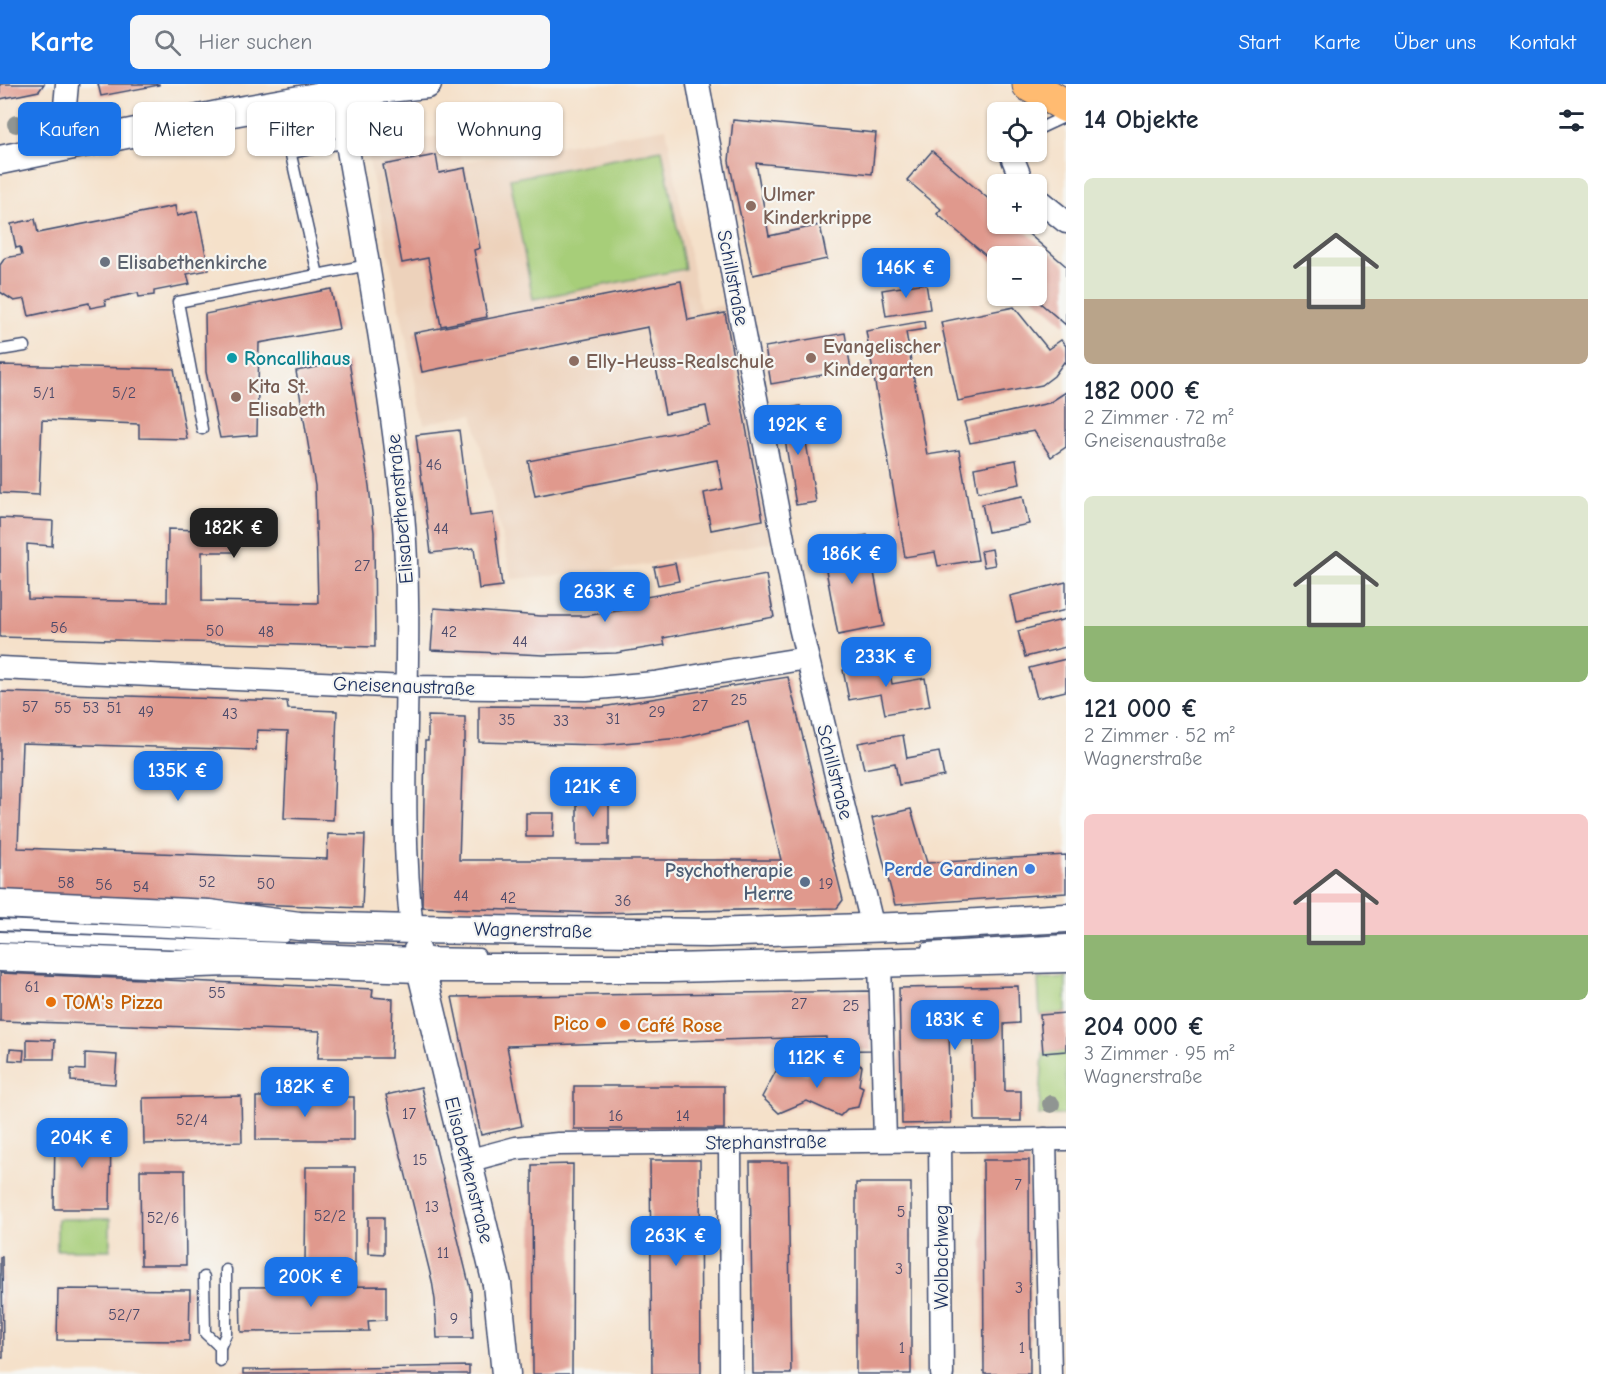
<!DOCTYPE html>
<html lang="de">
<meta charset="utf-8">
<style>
:root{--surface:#fff;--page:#f6f6f7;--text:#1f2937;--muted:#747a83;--accent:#1a73e8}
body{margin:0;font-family:"Comic Neue",sans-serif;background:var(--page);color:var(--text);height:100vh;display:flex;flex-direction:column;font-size:22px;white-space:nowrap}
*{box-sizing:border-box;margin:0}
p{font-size:20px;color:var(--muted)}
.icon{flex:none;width:33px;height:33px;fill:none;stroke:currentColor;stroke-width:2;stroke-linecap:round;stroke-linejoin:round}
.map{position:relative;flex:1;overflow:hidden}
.side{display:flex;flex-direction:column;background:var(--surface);width:540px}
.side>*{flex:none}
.banner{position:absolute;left:18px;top:18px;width:570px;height:54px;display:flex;gap:12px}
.controls{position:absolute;left:987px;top:18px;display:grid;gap:12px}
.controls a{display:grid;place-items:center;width:60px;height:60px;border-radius:9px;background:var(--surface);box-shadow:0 2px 4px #0004;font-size:30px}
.price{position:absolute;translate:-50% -51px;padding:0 14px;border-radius:12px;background:var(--accent);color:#fff;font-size:20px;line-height:39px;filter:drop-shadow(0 2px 3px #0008)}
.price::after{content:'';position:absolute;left:50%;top:36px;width:18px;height:14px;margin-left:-9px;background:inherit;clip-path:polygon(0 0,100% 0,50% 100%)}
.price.current{background:#222;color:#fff}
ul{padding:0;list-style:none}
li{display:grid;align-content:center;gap:12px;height:318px;padding:0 18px}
li span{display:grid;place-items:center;height:186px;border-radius:9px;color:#555}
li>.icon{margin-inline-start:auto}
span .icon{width:108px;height:108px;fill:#fffc;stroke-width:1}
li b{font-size:26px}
h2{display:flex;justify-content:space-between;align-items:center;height:72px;padding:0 18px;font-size:26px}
.chip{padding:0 21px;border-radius:9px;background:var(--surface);box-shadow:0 2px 4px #0004;font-size:21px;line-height:54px}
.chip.current{background:var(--accent);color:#fff}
header{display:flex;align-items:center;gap:36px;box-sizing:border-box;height:84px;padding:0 30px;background:var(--accent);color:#fff}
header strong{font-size:28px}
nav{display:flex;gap:33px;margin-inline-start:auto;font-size:21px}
.search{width:420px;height:54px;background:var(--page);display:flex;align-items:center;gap:15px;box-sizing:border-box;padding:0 21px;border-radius:9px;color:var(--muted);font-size:22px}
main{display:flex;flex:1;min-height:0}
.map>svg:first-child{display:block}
.built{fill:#edd2bb}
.green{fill:#a7ce79;stroke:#617e6c;stroke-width:1.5}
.building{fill:#e0998d}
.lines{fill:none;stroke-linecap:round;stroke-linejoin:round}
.service-casing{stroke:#3c4a6e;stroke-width:13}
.minor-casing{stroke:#3c4a6e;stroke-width:25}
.tertiary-casing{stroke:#3c4a6e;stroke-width:31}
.trunk-casing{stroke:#3c4a6e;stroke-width:35}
.service{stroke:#fff;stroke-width:10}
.minor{stroke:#fff;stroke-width:22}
.tertiary{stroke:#fff;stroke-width:28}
.trunk{stroke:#ffbb71;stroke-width:33}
.tree{fill:#909592}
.education-dot{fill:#8d6e63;stroke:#f6f6f2;stroke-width:2}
.worship-dot{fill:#6b7280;stroke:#f6f6f2;stroke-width:2}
.culture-dot{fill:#0f9aa8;stroke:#f6f6f2;stroke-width:2}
.shop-dot{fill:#3f7fe0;stroke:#f6f6f2;stroke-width:2}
.service-dot{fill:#5c6f8a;stroke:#f6f6f2;stroke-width:2}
.food-dot{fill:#e8710a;stroke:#f6f6f2;stroke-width:2}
.labels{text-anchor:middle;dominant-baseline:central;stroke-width:4.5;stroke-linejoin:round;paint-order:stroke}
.number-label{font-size:16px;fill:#4c4a6a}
.education-label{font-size:20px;font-weight:bold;fill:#785e54;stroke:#f6f6f2;text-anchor:start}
.worship-label{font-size:20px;font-weight:bold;fill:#5b616d;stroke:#f6f6f2;text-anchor:start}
.street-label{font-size:20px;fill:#1b2f5e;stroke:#f6f6f2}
.culture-label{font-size:20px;font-weight:bold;fill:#0d838f;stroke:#f6f6f2;text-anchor:start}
.shop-label{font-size:20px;font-weight:bold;fill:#366cbe;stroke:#f6f6f2;text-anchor:end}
.service-label{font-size:20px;font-weight:bold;fill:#4e5e75;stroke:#f6f6f2;text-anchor:end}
.food-label{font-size:20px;font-weight:bold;fill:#c56008;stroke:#f6f6f2;text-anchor:start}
</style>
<header>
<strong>Karte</strong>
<div class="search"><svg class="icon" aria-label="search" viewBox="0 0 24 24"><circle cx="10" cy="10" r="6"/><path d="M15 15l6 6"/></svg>Hier suchen</div>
<nav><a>Start</a><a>Karte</a><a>Über uns</a><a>Kontakt</a></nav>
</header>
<main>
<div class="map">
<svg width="1066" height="1290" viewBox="0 0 1066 1290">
<rect width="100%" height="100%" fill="#f6f6f2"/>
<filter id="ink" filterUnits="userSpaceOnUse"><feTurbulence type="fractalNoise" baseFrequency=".0167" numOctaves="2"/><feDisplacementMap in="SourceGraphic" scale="12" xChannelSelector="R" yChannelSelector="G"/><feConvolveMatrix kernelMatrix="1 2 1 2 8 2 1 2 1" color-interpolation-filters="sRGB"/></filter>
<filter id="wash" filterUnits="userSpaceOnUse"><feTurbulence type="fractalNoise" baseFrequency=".008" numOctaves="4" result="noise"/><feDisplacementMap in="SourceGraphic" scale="24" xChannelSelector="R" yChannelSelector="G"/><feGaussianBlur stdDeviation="1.35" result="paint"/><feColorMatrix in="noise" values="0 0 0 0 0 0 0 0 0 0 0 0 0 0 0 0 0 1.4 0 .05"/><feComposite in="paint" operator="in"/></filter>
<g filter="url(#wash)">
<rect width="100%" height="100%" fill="#f5e1ca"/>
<!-- built -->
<polygon class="built" points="666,44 700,225 727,221 772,458 616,486 512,495 473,330 424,340 366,63 455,50 462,78"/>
<!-- green -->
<g class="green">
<polygon points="662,66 685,185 533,215 510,95"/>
<polygon points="1066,893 1066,929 1040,931 1038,895"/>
<polygon points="1066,967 1066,1031 1039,1031 1043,969"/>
<rect x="57" y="1135" width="53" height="31"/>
</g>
<g id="blocks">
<!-- building -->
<g class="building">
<polygon points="0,0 44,0 39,7 0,15"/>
<polygon points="98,0 159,0 159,1 101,12"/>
<polygon points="733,36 876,49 872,90 756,79 769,152 820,141 827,175 753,191 729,77"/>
<polygon points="932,67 998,123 998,140 1017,140 1066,182 1066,241 1032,212 1036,212 1036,172 998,172 998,182 937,130 941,125 907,96"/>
<polygon points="436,71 439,89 465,84 480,164 474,166 487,233 441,242 428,174 402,179 383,81"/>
<polygon points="175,122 177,132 197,127 209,186 187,190 190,200 154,207 154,211 139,213 138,209 105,216 106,221 90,224 89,219 29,232 25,215 14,217 0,208 0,181 5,174 22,171 20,163 16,164 11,140 35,135 38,149"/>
<polygon points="681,197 688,236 725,229 763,436 711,446 704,409 723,405 717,376 535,412 528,377 710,342 706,322 665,330 648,243 422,288 414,249"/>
<polygon points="926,199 930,225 886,232 882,206"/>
<polygon points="331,205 339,245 259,259 257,351 220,354 206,288 205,230"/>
<polygon points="1014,223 1048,265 1061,256 1066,262 1066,280 1064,278 1054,292 1042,301 958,317 941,238"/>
<polygon points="924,237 925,245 906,248 927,371 959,366 978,476 938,482 935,468 905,473 866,247"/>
<polygon points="845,249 851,286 771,300 765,263"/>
<polygon points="349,277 369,402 374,448 375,563 0,553 0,434 53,437 52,462 27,460 28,515 167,518 168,445 233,447 234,468 202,468 202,517 318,519 315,402 296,287"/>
<polygon points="0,281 174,285 187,355 139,354 139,340 42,336 39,411 0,409"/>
<polygon points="1066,308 1066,363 1051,373 1034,347 970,359 964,338 1049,319"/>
<polygon points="800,322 816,418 796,421 780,326"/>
<polygon points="459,346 470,432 493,429 502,502 479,505 474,464 431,469 416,351"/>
<polygon points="1016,376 1020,400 978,408 974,384"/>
<polygon points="1023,412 1029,440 988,448 982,420"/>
<polygon points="867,451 884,542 838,551 821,459"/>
<polygon points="992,465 995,481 984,483 981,467"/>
<polygon points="675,479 679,497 658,501 654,483"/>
<polygon points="766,491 774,533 663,554 665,561 616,569 544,571 431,566 434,524 541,532 585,532 630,525 629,516"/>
<polygon points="1066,498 1066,526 1016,538 1010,512"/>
<polygon points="1066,535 1066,563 1025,573 1018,547"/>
<polygon points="1066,575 1066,607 1037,614 1029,584"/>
<polygon points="888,577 892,600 925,594 930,622 885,630 881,610 849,616 843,586"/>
<polygon points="788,593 843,816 837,824 597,829 422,823 425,657 428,657 428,632 465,633 465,658 463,658 459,776 781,776 748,638 681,654 600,661 479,658 479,622 602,623"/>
<polygon points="0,608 287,617 288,625 337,627 333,736 284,734 288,647 257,646 256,666 22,659 18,764 327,775 328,750 365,751 362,824 0,811"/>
<polygon points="903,651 907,674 939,668 944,692 899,701 895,679 864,685 858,659"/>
<rect x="577" y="708" width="32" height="53"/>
<polygon points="911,725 927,779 1066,771 1066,809 895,821 872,734"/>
<polygon points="526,729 554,729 553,753 526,753"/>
<polygon points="0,889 373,905 372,913 393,915 391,974 318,974 320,947 0,937"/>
<polygon points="1018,902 1019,939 1004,940 1005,1007 1021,1007 1021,1037 975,1037 973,944 949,945 951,1039 902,1040 899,904"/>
<polygon points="870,907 871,966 826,967 826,953 507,962 522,1042 481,1051 452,913"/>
<polygon points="1066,929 1066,967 1043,969 1040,931"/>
<polygon points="27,955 55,956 54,975 27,975"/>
<polygon points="10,965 24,966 23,977 9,976"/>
<polygon points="85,969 117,971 115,1000 71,997 71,985 85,986"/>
<polygon points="853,978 862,982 859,1001 863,1003 858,1023 847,1025 840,1032 807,1017 779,1029 762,1013 776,987 808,990 810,983 834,984 839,980"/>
<rect x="574" y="1002" width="150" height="43"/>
<polygon points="421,1003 471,1208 473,1254 437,1254 435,1216 432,1197 386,1011"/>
<polygon points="241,1012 242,1058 144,1060 143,1014"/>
<rect x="256" y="1013" width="98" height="43"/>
<polygon points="55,1045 111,1045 110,1125 54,1125"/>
<polygon points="650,1076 700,1076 701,1290 652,1290"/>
<polygon points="983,1076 1029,1076 1030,1290 984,1290"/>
<polygon points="750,1078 788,1078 791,1290 753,1290"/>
<polygon points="573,1080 572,1290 533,1290 532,1081"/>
<polygon points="306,1083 355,1083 355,1180 305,1180"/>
<polygon points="140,1086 185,1086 186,1181 141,1181"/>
<rect x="856" y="1099" width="55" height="191"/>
<polygon points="368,1133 384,1133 384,1170 368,1169"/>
<polygon points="0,1173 2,1173 3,1274 0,1274"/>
<polygon points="386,1202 386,1236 368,1237 369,1247 241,1248 240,1203"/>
<polygon points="58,1205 190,1206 189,1257 57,1256"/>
<polygon points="469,1282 469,1290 243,1290 243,1286"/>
</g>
</g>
</g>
<g filter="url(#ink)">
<use href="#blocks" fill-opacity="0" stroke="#3c4a6e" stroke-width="1.5"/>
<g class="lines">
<defs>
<g id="service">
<polyline points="284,40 318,191"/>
<polyline points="1036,46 1066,32"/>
<polyline points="290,69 347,58"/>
<polyline points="0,266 25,262"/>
<polyline points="202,345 178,218 368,181"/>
<polyline points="0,841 284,853"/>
<polyline points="0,853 417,869 479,870"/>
<polyline points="927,864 1066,856"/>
<polyline points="204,1193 205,1249 220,1263 220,1277"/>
<polyline points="220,1263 226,1250 226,1186"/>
</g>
<g id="minor">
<path d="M339,0C343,46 353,93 361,138C377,235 394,332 403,429C415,568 396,707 412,845"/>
<polyline points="698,0 737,215 800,543 873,844"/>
<polyline points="67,62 65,22 67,0"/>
<polyline points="1011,70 1023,100"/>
<polyline points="1036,114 1066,138"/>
<polyline points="0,584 406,603 586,605 654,599 807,574"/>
<polyline points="880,878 885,1056"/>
<polyline points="1045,1055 1050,1290"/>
<polyline points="940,1056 942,1290"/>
<polyline points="730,1059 731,1290"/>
<polyline points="467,1077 516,1064 558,1060 1066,1055"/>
</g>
<g id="tertiary">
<polyline points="0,76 233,28 339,9 427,0"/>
<polyline points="0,820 209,830 299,842 412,845 708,849 926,842 1066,834"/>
<polyline points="417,868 497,1200 506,1290"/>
<polyline points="0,873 169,880 230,878 420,884 671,884 1066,874"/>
</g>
<polyline id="trunk" points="1029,1 1066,22"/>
</defs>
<!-- service casing -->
<use href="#service" class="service-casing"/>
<!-- minor casing -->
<use href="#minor" class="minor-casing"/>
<!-- tertiary casing -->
<use href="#tertiary" class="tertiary-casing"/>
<!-- trunk casing -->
<use href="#trunk" class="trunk-casing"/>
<!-- service -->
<use href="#service" class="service"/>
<!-- minor -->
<use href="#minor" class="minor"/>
<!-- tertiary -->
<use href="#tertiary" class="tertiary"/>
<!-- trunk -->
<use href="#trunk" class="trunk"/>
</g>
<!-- trees -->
<g class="tree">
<circle cx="16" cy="40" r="9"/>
<circle cx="1051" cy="1020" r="9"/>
</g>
</g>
<!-- markers -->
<g class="education-dot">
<circle cx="751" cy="122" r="6"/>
<circle cx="811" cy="274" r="6"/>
<circle cx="574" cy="277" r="6"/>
<circle cx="236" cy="313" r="6"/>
</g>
<circle class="worship-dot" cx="105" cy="178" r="6"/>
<circle class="culture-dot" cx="232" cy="274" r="6"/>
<circle class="shop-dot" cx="1030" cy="785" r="6"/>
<circle class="service-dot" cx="805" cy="798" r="6"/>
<g class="food-dot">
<circle cx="51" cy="918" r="6"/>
<circle cx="601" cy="939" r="6"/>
<circle cx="625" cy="941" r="6"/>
</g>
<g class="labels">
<!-- number labels -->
<g class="number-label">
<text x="44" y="309">5/1</text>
<text x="124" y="309">5/2</text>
<text x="434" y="381">46</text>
<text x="441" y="445">44</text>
<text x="362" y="482">27</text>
<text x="59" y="544">56</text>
<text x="215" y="547">50</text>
<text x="266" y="548">48</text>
<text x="449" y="548">42</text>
<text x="520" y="558">44</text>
<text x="739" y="616">25</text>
<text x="700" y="622">27</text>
<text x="30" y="623">57</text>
<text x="63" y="624">55</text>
<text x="91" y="624">53</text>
<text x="114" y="624">51</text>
<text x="146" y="628">49</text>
<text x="657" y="628">29</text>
<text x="230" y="630">43</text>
<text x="613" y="635">31</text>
<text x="507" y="636">35</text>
<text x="561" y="637">33</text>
<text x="207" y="798">52</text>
<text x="66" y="799">58</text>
<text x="266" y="800">50</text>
<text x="826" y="800">19</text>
<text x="104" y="801">56</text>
<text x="141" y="803">54</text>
<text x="461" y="812">44</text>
<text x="508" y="814">42</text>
<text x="623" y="817">36</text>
<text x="32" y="903">61</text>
<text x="217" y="909">55</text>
<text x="799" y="920">27</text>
<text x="851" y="922">25</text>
<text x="409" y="1030">17</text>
<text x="616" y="1032">16</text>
<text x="683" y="1032">14</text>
<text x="192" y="1036">52/4</text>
<text x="420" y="1076">15</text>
<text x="1018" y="1101">7</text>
<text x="432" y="1123">13</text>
<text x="901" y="1128">5</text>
<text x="330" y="1132">52/2</text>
<text x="163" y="1134">52/6</text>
<text x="443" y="1169">11</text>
<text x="899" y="1185">3</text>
<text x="1019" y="1204">3</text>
<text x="124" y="1231">52/7</text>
<text x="454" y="1235">9</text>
<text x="902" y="1264">1</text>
<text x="1022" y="1264">1</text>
</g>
<!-- education labels -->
<g class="education-label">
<text x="763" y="110">Ulmer<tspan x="763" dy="23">Kinderkrippe</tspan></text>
<text x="823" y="262">Evangelischer<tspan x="823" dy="23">Kindergarten</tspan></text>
<text x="586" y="277">Elly-Heuss-Realschule</text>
<text x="248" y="302">Kita St.<tspan x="248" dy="23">Elisabeth</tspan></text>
</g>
<!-- worship labels -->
<g class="worship-label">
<text x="117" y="178">Elisabethenkirche</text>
</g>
<!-- street labels -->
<g class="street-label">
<text transform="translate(733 194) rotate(79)">Schillstraße</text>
<text transform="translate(400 425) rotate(-95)">Elisabethenstraße</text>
<text transform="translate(404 602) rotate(2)">Gneisenaustraße</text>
<text transform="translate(835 688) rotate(76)">Schillstraße</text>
<text transform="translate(533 846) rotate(1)">Wagnerstraße</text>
<text transform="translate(766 1058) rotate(-1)">Stephanstraße</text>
<text transform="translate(469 1086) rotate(76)">Elisabethenstraße</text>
<text transform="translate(941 1173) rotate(-90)">Wolbachweg</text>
</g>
<!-- culture labels -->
<g class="culture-label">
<text x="244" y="274">Roncallihaus</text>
</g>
<!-- shop labels -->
<g class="shop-label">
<text x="1018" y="785">Perde Gardinen</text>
</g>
<!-- service labels -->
<g class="service-label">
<text x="793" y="786">Psychotherapie<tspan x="793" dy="23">Herre</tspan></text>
</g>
<!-- food labels -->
<g class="food-label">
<text x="63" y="918">TOM's Pizza</text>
<text x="589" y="939" text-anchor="end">Pico</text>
<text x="637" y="941">Café Rose</text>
</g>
</g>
</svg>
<div class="controls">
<a><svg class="icon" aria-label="locate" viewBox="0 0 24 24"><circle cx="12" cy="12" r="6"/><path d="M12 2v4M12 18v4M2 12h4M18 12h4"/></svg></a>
<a>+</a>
<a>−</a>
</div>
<b class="price" style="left:906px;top:215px">146K €</b>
<b class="price" style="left:798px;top:372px">192K €</b>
<b class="price current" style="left:234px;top:475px">182K €</b>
<b class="price" style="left:852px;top:501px">186K €</b>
<b class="price" style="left:605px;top:539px">263K €</b>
<b class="price" style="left:886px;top:604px">233K €</b>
<b class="price" style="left:178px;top:718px">135K €</b>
<b class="price" style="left:593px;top:734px">121K €</b>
<b class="price" style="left:955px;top:967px">183K €</b>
<b class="price" style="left:817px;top:1005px">112K €</b>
<b class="price" style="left:305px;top:1034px">182K €</b>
<b class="price" style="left:82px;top:1085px">204K €</b>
<b class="price" style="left:676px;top:1183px">263K €</b>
<b class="price" style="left:311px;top:1224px">200K €</b>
<div class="banner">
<a class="chip current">Kaufen</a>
<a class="chip">Mieten</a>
<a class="chip">Filter</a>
<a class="chip">Neu</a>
<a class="chip">Wohnung</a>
</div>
</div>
<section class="side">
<h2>14 Objekte<svg class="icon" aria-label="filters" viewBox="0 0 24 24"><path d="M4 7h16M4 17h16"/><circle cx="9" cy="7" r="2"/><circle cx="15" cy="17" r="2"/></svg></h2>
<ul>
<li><span style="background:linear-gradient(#dfe7d0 65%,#b9a48a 0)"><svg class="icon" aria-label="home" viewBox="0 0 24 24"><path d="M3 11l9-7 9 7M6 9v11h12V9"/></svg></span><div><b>182 000 €</b><p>2 Zimmer · 72 m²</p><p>Gneisenaustraße</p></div></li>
<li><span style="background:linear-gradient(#dfe7d0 70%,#8fb573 0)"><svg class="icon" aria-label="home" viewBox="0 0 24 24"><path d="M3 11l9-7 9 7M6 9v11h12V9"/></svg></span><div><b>121 000 €</b><p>2 Zimmer · 52 m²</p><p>Wagnerstraße</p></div></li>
<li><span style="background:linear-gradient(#f6c9c9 65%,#8fb573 0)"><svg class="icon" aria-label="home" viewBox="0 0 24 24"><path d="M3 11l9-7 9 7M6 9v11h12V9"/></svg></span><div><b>204 000 €</b><p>3 Zimmer · 95 m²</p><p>Wagnerstraße</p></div></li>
</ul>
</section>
</main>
